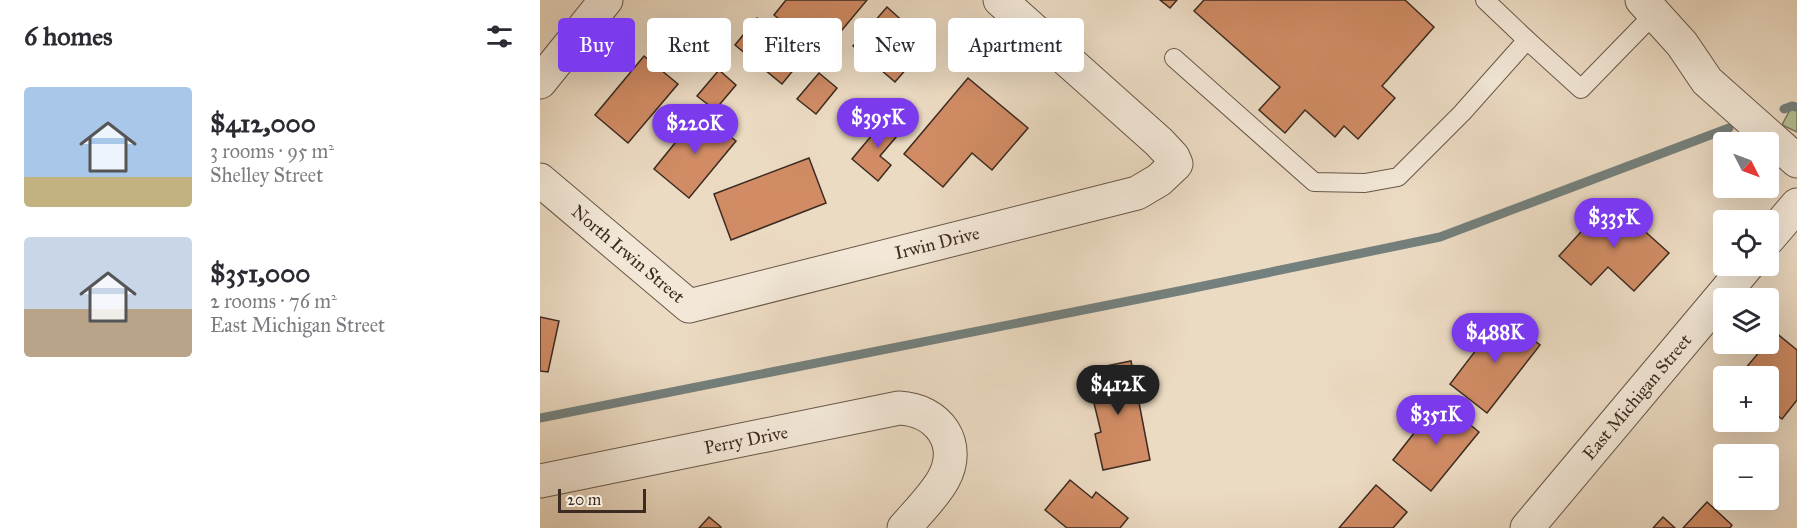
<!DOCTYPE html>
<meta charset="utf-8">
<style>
:root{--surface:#fff;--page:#f2f2f3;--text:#2b2b33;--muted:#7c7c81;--accent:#7c3aed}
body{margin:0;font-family:"IM FELL Great Primer",serif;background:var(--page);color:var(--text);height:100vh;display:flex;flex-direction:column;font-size:22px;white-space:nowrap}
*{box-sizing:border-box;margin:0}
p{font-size:20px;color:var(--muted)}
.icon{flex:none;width:33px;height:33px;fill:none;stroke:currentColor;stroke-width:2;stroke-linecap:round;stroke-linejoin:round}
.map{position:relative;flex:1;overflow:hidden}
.panel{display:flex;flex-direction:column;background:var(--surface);width:540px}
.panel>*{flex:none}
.banner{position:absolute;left:18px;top:18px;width:570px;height:54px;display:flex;gap:12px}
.needle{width:39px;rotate:132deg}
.tools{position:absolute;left:1173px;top:132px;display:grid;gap:12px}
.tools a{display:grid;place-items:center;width:66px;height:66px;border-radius:6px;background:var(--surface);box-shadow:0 6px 24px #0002;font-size:30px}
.scale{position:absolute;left:18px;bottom:15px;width:88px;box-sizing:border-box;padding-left:6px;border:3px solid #3c2b21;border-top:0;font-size:16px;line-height:21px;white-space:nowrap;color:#3c2b21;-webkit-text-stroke:4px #f3e8d8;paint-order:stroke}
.price{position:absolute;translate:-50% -51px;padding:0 14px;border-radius:21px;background:var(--accent);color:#fff;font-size:20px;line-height:39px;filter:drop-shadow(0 2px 3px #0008)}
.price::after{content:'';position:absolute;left:50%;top:36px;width:18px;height:14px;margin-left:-9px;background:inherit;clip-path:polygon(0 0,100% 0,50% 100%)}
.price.active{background:#222;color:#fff}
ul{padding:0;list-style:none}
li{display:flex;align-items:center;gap:18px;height:150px;padding:0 24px}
li span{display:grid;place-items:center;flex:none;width:168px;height:120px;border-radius:6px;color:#555}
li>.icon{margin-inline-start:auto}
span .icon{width:72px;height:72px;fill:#fffc;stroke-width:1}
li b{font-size:26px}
h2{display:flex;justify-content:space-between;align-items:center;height:72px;padding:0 24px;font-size:26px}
.tag{padding:0 21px;border-radius:6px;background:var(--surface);box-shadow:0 6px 24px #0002;font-size:21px;line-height:54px}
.tag.active{background:var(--accent);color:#fff}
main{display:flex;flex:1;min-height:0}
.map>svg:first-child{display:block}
.green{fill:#b4c196;stroke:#78765c;stroke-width:1.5}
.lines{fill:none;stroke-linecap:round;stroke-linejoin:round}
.stream{stroke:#74807d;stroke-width:9}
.building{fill:#d18c65;stroke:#3c2b21;stroke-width:1.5}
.service-casing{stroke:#68574a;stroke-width:20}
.minor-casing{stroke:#68574a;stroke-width:35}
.tertiary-casing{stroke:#68574a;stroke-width:35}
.service{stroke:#f3e8d8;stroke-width:18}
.minor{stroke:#f3e8d8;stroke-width:33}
.tertiary{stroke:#f3e8d8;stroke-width:33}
.labels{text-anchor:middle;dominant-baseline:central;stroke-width:5;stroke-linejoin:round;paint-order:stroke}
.street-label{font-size:18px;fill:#3c2b21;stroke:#f3e8d8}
</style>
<main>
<section class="panel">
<h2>6 homes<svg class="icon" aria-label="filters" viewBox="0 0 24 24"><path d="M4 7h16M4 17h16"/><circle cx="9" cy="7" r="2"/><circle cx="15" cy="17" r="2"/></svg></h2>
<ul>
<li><span style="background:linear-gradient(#a9c7e8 75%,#c2b280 0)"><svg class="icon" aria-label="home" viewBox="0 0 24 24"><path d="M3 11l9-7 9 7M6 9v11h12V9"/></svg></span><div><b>$412,000</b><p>3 rooms · 95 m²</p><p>Shelley Street</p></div></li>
<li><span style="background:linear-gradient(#c9d6e8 60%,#b9a48a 0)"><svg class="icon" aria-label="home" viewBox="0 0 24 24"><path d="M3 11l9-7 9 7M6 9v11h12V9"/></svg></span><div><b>$351,000</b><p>2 rooms · 76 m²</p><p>East Michigan Street</p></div></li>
</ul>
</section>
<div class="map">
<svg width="1257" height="528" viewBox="0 0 1257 528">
<rect width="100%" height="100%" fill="#ecdbc3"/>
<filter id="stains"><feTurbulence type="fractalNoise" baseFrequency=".00333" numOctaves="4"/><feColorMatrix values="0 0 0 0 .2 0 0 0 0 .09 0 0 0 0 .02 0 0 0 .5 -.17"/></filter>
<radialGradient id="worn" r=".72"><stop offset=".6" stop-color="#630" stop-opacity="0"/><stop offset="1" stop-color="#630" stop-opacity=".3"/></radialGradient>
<!-- green -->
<polygon class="green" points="1252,106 1257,107 1257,132 1242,125"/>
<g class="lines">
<!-- stream -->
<g class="stream">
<polyline points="1244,109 1252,106 1257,107"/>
<polyline points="0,418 644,290 900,237 1189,128"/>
</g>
</g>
<!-- building -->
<g class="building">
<polygon points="246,0 327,0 282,54 234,15"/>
<polygon points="620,0 637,0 630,8"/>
<polygon points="664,0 865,0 894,27 842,86 855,98 818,139 804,126 795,137 765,110 745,133 719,110 740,87 654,11"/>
<polygon points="347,7 388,44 355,82 313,46"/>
<polygon points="217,18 264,57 242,84 195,45"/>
<polygon points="104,56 138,84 88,143 55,115"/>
<polygon points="179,70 196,85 175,110 157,96"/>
<polygon points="279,73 297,88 276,114 257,99"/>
<polygon points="428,78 488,128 452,170 432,153 403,187 364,154"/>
<polygon points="160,112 196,141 149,198 114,169"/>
<polygon points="348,116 363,129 340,156 351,165 338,181 312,159"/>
<polygon points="269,158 286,203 191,240 174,194"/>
<polygon points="1070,200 1129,253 1094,291 1068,267 1051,285 1019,256"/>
<polygon points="962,316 1000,345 947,413 910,384"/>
<polygon points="0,317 19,321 8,372 0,371"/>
<polygon points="1235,332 1257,350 1257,400 1242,419 1228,409 1228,376 1199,376 1226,344 1228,344 1228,340"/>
<polygon points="591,361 610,460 563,470 555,434 561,432 546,370"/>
<polygon points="900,400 939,432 891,491 853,460"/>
<polygon points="530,480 552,498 556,492 588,518 580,528 527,528 505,510"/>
<polygon points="836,485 867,512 853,528 799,528"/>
<polygon points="1167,502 1192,525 1190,528 1143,528"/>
<polygon points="169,517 181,527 180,528 159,528"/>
<polygon points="1123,517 1135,528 1113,528"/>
</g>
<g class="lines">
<defs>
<g id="service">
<polyline points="945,0 987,40"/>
<polyline points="634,58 774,182 825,183 858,177 922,113 987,40 1041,89 1115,13"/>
</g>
<g id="minor">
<polyline points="0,82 66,0"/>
<polyline points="0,180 149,306 597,193 619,180 636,164 633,157 619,142 460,0"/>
<polyline points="1228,239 1257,205"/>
<path d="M0,481L359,408C399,410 423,444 403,480C394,496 376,514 364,528"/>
<polyline points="987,528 1207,266"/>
</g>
<polyline id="tertiary" points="1102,0 1142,44 1167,81 1257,161"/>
</defs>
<!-- service casing -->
<use href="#service" class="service-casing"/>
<!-- minor casing -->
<use href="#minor" class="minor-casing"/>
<!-- tertiary casing -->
<use href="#tertiary" class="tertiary-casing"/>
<!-- service -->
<use href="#service" class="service"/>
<!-- minor -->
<use href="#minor" class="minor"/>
<!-- tertiary -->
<use href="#tertiary" class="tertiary"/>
</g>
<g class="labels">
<!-- street labels -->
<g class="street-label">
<text transform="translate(397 243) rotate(-14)">Irwin Drive</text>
<text transform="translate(88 254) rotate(40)">North Irwin Street</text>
<text transform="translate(1097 397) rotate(-50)">East Michigan Street</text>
<text transform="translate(206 440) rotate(-11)">Perry Drive</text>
</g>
</g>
<rect width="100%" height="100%" filter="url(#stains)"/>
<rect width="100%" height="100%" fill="url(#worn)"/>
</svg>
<div class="tools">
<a><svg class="needle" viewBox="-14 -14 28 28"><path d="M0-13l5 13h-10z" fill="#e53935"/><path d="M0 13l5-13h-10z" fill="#7c7c81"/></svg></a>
<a><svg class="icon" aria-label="locate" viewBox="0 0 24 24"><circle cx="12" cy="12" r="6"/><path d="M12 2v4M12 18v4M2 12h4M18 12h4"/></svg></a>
<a><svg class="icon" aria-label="layers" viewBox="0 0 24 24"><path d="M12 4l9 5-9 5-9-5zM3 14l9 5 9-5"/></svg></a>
<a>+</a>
<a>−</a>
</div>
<div class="scale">20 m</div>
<b class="price" style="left:338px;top:149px">$395K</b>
<b class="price" style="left:155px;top:155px">$220K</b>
<b class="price" style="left:1074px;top:249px">$335K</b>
<b class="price" style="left:955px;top:364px">$488K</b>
<b class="price active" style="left:578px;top:416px">$412K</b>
<b class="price" style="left:896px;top:446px">$351K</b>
<div class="banner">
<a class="tag active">Buy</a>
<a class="tag">Rent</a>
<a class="tag">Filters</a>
<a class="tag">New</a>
<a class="tag">Apartment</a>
</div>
</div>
</main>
